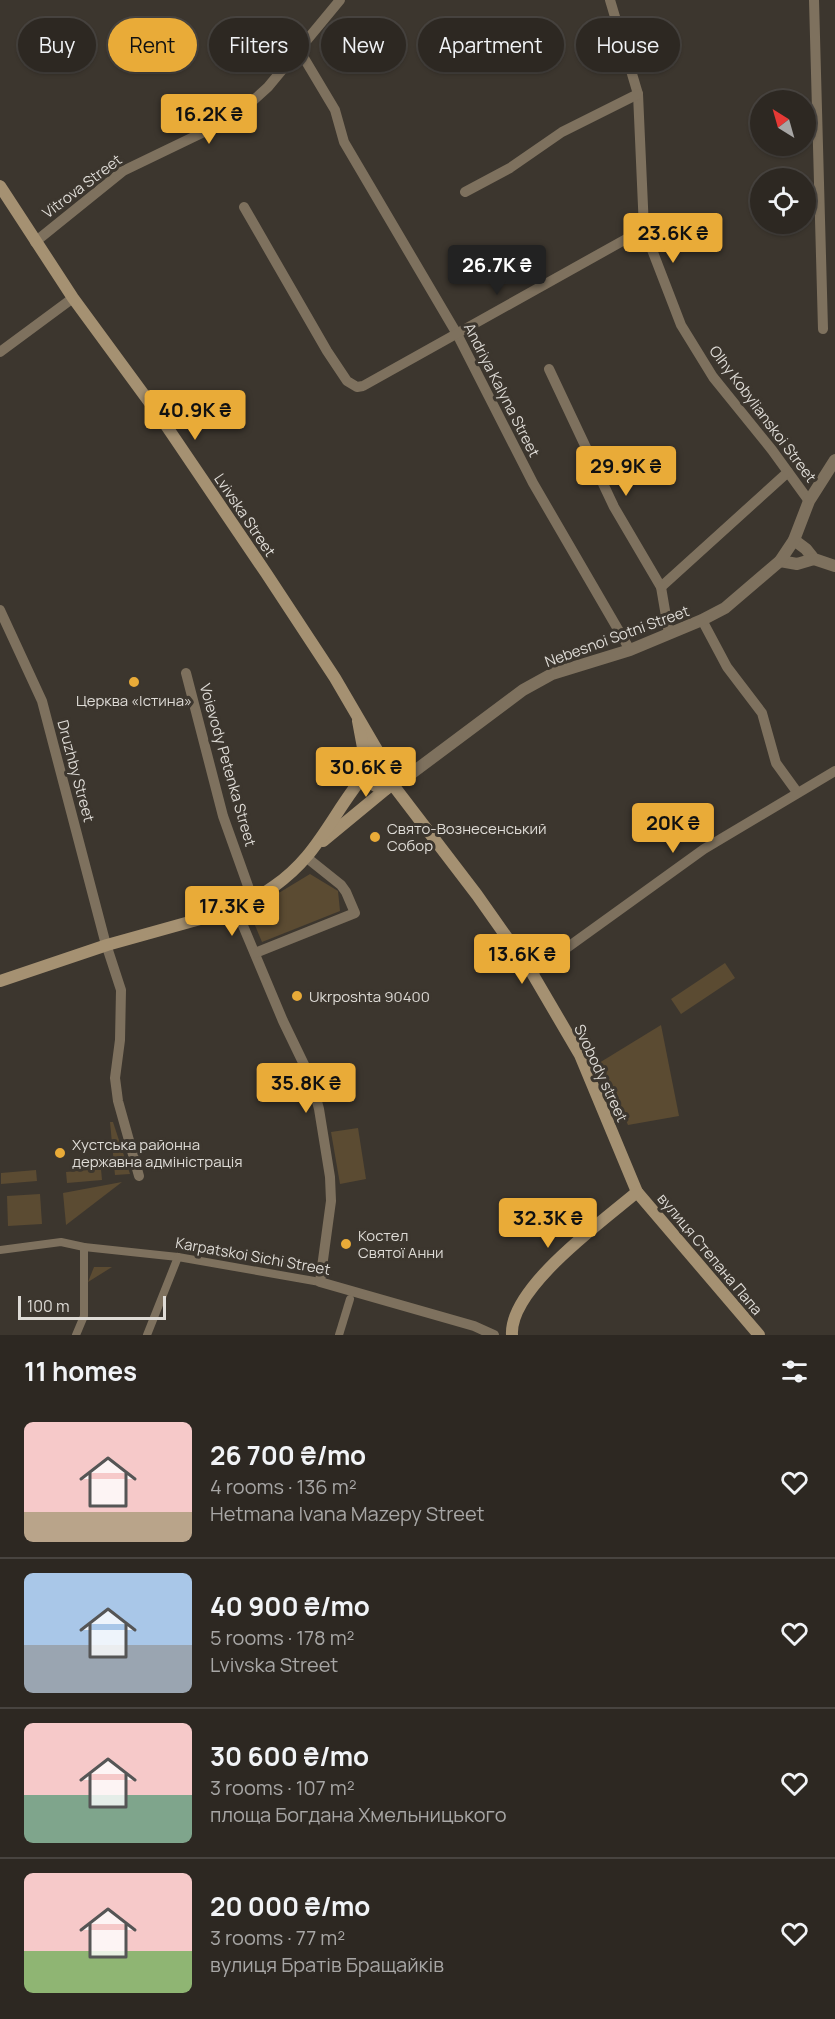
<!DOCTYPE html>
<meta charset="utf-8">
<style>
:root{--surface:#2d2822;--page:#35302a;--text:#f1f3f6;--muted:#a7a6a5;--line:#484440;--accent:#e9ab38}
body{margin:0;font-family:Manrope,sans-serif;background:var(--page);color:var(--text);height:100vh;display:flex;flex-direction:column;font-size:22px;white-space:nowrap}
*{box-sizing:border-box;margin:0}
p{font-size:20px;color:var(--muted)}
.icon{flex:none;width:33px;height:33px;fill:none;stroke:currentColor;stroke-width:2;stroke-linecap:round;stroke-linejoin:round}
.map{position:relative;height:1335px;overflow:hidden}
.side{display:flex;flex-direction:column;background:var(--surface);flex:1}
.side>*{flex:none}
.guide{position:absolute;left:18px;top:18px;width:800px;height:54px;display:flex;gap:12px}
.needle{width:39px;rotate:323deg}
.controls{position:absolute;left:750px;top:90px;display:grid;gap:12px}
.controls a{display:grid;place-items:center;width:66px;height:66px;border-radius:50%;background:var(--surface);box-shadow:0 2px 4px #0004,0 0 0 2px var(--line);font-size:30px}
.scale{position:absolute;left:18px;bottom:15px;width:148px;box-sizing:border-box;padding-left:6px;border:3px solid #dedbd6;border-top:0;font-size:16px;line-height:21px;white-space:nowrap;color:#dedbd6;-webkit-text-stroke:4px #3c362e;paint-order:stroke}
.price{position:absolute;translate:-50% -51px;padding:0 14px;border-radius:6px;background:var(--accent);color:#111;font-size:20px;line-height:39px;filter:drop-shadow(0 2px 3px #0008)}
.price::after{content:'';position:absolute;left:50%;top:36px;width:18px;height:14px;margin-left:-9px;background:inherit;clip-path:polygon(0 0,100% 0,50% 100%)}
.price.on{background:#222;color:#fff}
ul{padding:0;list-style:none}
li{display:flex;align-items:center;gap:18px;height:150px;padding:0 24px}
li+li{border-top:2px solid var(--line)}
li span{display:grid;place-items:center;flex:none;width:168px;height:120px;border-radius:9px;color:#555}
li>.icon{margin-inline-start:auto}
span .icon{width:72px;height:72px;fill:#fffc;stroke-width:1}
li b{font-size:26px}
h2{display:flex;justify-content:space-between;align-items:center;height:72px;padding:0 24px;font-size:26px}
.tag{padding:0 21px;border-radius:27px;background:var(--surface);box-shadow:0 2px 4px #0004,0 0 0 2px var(--line);font-size:21px;line-height:54px}
.tag.on{background:var(--accent);color:#111}
.map>svg:first-child{display:block}
.green{fill:#5b4b32}
.lines{fill:none;stroke-linecap:round;stroke-linejoin:round}
.pedestrian{stroke:#7e715e;stroke-width:8}
.minor{stroke:#7e715e;stroke-width:10}
.tertiary{stroke:#7e715e;stroke-width:12}
.secondary{stroke:#a59172;stroke-width:12}
.poi-dot{fill:#e9ab38;stroke:#3c362e;stroke-width:2}
.labels{text-anchor:middle;dominant-baseline:central;stroke-width:6;stroke-linejoin:round;paint-order:stroke}
.street-label{font-size:15px;fill:#dedbd6;stroke:#3c362e}
.poi-label{font-size:15px;fill:#dedbd6;stroke:#3c362e;text-anchor:start}
</style>
<div class="map">
<svg width="835" height="1335" viewBox="0 0 835 1335">
<rect width="100%" height="100%" fill="#3c362e"/>
<!-- green -->
<g class="green">
<polygon points="310,874 338,891 340,911 262,942 249,911"/>
<polygon points="725,963 735,978 681,1014 671,999"/>
<polygon points="661,1025 679,1116 628,1125 599,1063"/>
<polygon points="110,1122 113,1122 130,1174 115,1175"/>
<polygon points="358,1128 366,1179 340,1184 331,1132"/>
<polygon points="101,1169 102,1180 67,1183 66,1172"/>
<polygon points="36,1170 37,1181 1,1184 1,1173"/>
<polygon points="122,1182 66,1225 63,1193"/>
<polygon points="40,1194 42,1224 8,1226 7,1196"/>
<polygon points="94,1267 112,1267 88,1282"/>
</g>
<g class="lines">
<!-- pedestrian -->
<g class="pedestrian">
<polyline points="0,1250 61,1242 84,1247 178,1257 320,1282"/>
<polyline points="76,1335 84,1316 84,1247"/>
<polyline points="147,1335 178,1257"/>
<polyline points="339,1335 350,1299"/>
</g>
<!-- minor -->
<g class="minor">
<polyline points="610,0 638,94 644,229 681,325 713,377 772,450 809,501"/>
<polyline points="814,0 823,329"/>
<polyline points="298,48 335,110 344,142 457,334 533,483 630,650"/>
<polyline points="465,192 510,168 562,132 638,94"/>
<polyline points="244,207 327,351 347,381 357,387 363,386 644,229"/>
<polyline points="35,242 123,171 235,117 268,87 340,0"/>
<polyline points="0,352 73,298"/>
<polyline points="549,369 614,507 661,587 669,634"/>
<polyline points="661,587 788,472"/>
<polyline points="0,610 42,701 105,941 121,990 120,1040 115,1078 118,1101 139,1176"/>
<polyline points="702,620 727,667 762,713 776,763 797,792"/>
<polyline points="186,673 223,816 253,900"/>
<polyline points="236,909 283,1021 311,1079 319,1109 330,1177 331,1201 320,1282 474,1326 494,1335"/>
<polyline points="255,953 355,913 346,892 341,885 306,857"/>
<polyline points="532,973 704,849 835,771"/>
</g>
<!-- tertiary -->
<g class="tertiary">
<polyline points="794,540 806,549 814,559 835,566"/>
<polyline points="780,561 797,564 814,559"/>
<polyline points="396,782 404,779 523,690 552,674 630,650 702,620 725,608 780,561 794,540 809,501 835,460"/>
</g>
<!-- secondary -->
<g class="secondary">
<path d="M0,186L73,298L161,418L266,573L335,678L387,767L393,773L396,782L386,789C374,788 368,781 367,769L378,763L387,767"/>
<polyline points="358,721 367,769"/>
<polyline points="393,785 477,895 532,973 580,1055 637,1192 759,1335"/>
<polyline points="323,841 386,789"/>
<path d="M0,981L107,945L236,909C263,895 287,880 307,856C329,830 344,798 367,772"/>
<path d="M512,1335C509,1288 603,1221 637,1192"/>
</g>
</g>
<!-- markers -->
<g class="poi-dot">
<circle cx="134" cy="682" r="6"/>
<circle cx="375" cy="837" r="6"/>
<circle cx="297" cy="996" r="6"/>
<circle cx="60" cy="1153" r="6"/>
<circle cx="346" cy="1244" r="6"/>
</g>
<g class="labels">
<!-- street labels -->
<g class="street-label">
<text transform="translate(82 186) rotate(-37)">Vitrova Street</text>
<text transform="translate(502 390) rotate(63)">Andriya Kalyna Street</text>
<text transform="translate(763 414) rotate(53)">Olhy Kobylianskoi Street</text>
<text transform="translate(245 515) rotate(56)">Lvivska Street</text>
<text transform="translate(617 636) rotate(-20)">Nebesnoi Sotni Street</text>
<text transform="translate(228 765) rotate(74)">Voievody Petenka Street</text>
<text transform="translate(76 771) rotate(75)">Druzhby Street</text>
<text transform="translate(601 1073) rotate(65)">Svobody street</text>
<text transform="translate(710 1254) rotate(50)">вулиця Степана Папа</text>
<text transform="translate(253 1256) rotate(10)">Karpatskoi Sichi Street</text>
</g>
<!-- poi labels -->
<g class="poi-label">
<text x="134" y="700" text-anchor="middle">Церква «Істина»</text>
<text x="387" y="828">Свято-Вознесенський<tspan x="387" dy="17">Собор</tspan></text>
<text x="309" y="996">Ukrposhta 90400</text>
<text x="72" y="1144">Хустська районна<tspan x="72" dy="17">державна адміністрація</tspan></text>
<text x="358" y="1235">Костел<tspan x="358" dy="17">Святої Анни</tspan></text>
</g>
</g>
</svg>
<div class="controls">
<a><svg class="needle" viewBox="-14 -14 28 28"><path d="M0-13l5 13h-10z" fill="#e53935"/><path d="M0 13l5-13h-10z" fill="#a7a6a5"/></svg></a>
<a><svg class="icon" aria-label="locate" viewBox="0 0 24 24"><circle cx="12" cy="12" r="6"/><path d="M12 2v4M12 18v4M2 12h4M18 12h4"/></svg></a>
</div>
<div class="scale">100 m</div>
<b class="price" style="left:209px;top:145px">16.2K ₴</b>
<b class="price" style="left:673px;top:264px">23.6K ₴</b>
<b class="price on" style="left:497px;top:296px">26.7K ₴</b>
<b class="price" style="left:195px;top:441px">40.9K ₴</b>
<b class="price" style="left:626px;top:497px">29.9K ₴</b>
<b class="price" style="left:366px;top:798px">30.6K ₴</b>
<b class="price" style="left:673px;top:854px">20K ₴</b>
<b class="price" style="left:232px;top:937px">17.3K ₴</b>
<b class="price" style="left:522px;top:985px">13.6K ₴</b>
<b class="price" style="left:306px;top:1114px">35.8K ₴</b>
<b class="price" style="left:548px;top:1249px">32.3K ₴</b>
<div class="guide">
<a class="tag">Buy</a>
<a class="tag on">Rent</a>
<a class="tag">Filters</a>
<a class="tag">New</a>
<a class="tag">Apartment</a>
<a class="tag">House</a>
</div>
</div>
<section class="side">
<h2>11 homes<svg class="icon" aria-label="filters" viewBox="0 0 24 24"><path d="M4 7h16M4 17h16"/><circle cx="9" cy="7" r="2"/><circle cx="15" cy="17" r="2"/></svg></h2>
<ul>
<li><span style="background:linear-gradient(#f6c9c9 75%,#b9a48a 0)"><svg class="icon" aria-label="home" viewBox="0 0 24 24"><path d="M3 11l9-7 9 7M6 9v11h12V9"/></svg></span><div><b>26 700 ₴/mo</b><p>4 rooms · 136 m²</p><p>Hetmana Ivana Mazepy Street</p></div><svg class="icon" aria-label="heart" viewBox="0 0 24 24"><path d="M12 20l-8-8c-3-5 5-10 8-4 3-6 11-1 8 4z"/></svg></li>
<li><span style="background:linear-gradient(#a9c7e8 60%,#9aa5b1 0)"><svg class="icon" aria-label="home" viewBox="0 0 24 24"><path d="M3 11l9-7 9 7M6 9v11h12V9"/></svg></span><div><b>40 900 ₴/mo</b><p>5 rooms · 178 m²</p><p>Lvivska Street</p></div><svg class="icon" aria-label="heart" viewBox="0 0 24 24"><path d="M12 20l-8-8c-3-5 5-10 8-4 3-6 11-1 8 4z"/></svg></li>
<li><span style="background:linear-gradient(#f6c9c9 60%,#7fa58c 0)"><svg class="icon" aria-label="home" viewBox="0 0 24 24"><path d="M3 11l9-7 9 7M6 9v11h12V9"/></svg></span><div><b>30 600 ₴/mo</b><p>3 rooms · 107 m²</p><p>площа Богдана Хмельницького</p></div><svg class="icon" aria-label="heart" viewBox="0 0 24 24"><path d="M12 20l-8-8c-3-5 5-10 8-4 3-6 11-1 8 4z"/></svg></li>
<li><span style="background:linear-gradient(#f6c9c9 65%,#8fb573 0)"><svg class="icon" aria-label="home" viewBox="0 0 24 24"><path d="M3 11l9-7 9 7M6 9v11h12V9"/></svg></span><div><b>20 000 ₴/mo</b><p>3 rooms · 77 m²</p><p>вулиця Братів Бращайків</p></div><svg class="icon" aria-label="heart" viewBox="0 0 24 24"><path d="M12 20l-8-8c-3-5 5-10 8-4 3-6 11-1 8 4z"/></svg></li>
</ul>
</section>
